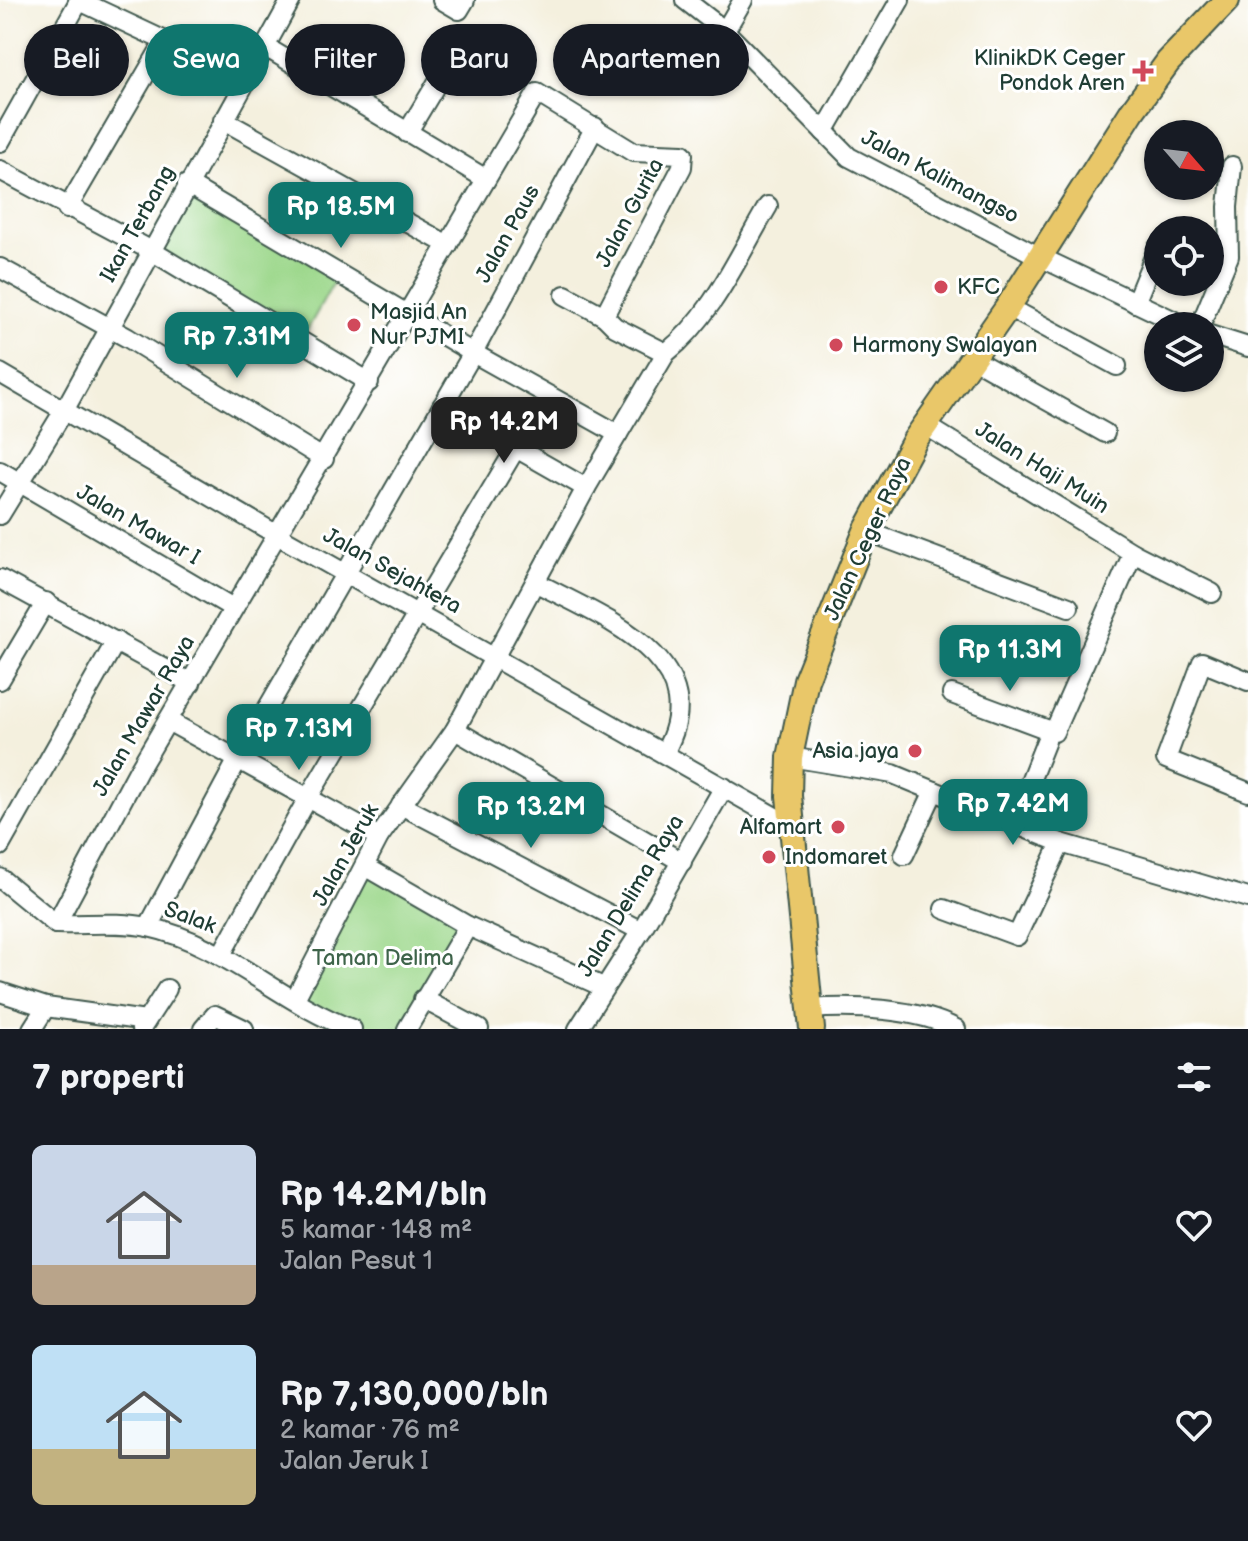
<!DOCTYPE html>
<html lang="id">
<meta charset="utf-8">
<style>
:root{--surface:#171b24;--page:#20242c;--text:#f1f3f6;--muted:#9ea1a6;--accent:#0f766e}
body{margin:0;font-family:"Balsamiq Sans",sans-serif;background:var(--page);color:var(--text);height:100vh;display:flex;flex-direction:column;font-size:30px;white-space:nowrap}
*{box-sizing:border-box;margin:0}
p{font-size:26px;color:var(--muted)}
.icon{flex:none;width:44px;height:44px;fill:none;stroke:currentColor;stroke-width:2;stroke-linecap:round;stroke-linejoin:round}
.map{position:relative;height:1029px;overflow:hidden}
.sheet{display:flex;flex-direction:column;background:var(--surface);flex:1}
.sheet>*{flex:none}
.banner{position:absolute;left:24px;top:24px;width:800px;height:72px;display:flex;gap:16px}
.needle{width:52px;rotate:118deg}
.fabs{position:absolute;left:1144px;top:120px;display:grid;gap:16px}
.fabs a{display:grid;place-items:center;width:80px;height:80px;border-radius:50%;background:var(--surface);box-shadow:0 2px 6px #0004;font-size:40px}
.price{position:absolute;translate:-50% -68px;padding:0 18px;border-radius:16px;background:var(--accent);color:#fff;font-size:26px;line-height:52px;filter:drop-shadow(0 2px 4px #0008)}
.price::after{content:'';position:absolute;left:50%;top:48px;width:24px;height:18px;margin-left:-12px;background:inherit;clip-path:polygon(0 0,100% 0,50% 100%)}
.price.active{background:#222;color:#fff}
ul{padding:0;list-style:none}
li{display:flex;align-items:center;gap:24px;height:200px;padding:0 32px}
li span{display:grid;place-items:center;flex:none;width:224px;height:160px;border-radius:12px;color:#555}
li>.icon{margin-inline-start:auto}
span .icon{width:96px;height:96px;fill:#fffc;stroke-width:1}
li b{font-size:34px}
h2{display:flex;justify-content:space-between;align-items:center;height:96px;padding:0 32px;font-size:34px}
.pill{padding:0 28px;border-radius:36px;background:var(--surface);box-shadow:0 2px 6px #0004;font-size:28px;line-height:72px}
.pill.active{background:var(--accent);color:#fff}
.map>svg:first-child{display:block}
.green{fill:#9dd88c;stroke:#5e8a60;stroke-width:2}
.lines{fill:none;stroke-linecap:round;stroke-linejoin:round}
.minor-casing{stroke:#3f584e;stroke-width:22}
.major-casing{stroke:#3f584e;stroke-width:28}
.minor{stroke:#fff;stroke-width:18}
.major{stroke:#e9c769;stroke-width:24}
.poi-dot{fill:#d1495b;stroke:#fff;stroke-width:3}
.labels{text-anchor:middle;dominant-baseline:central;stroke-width:6;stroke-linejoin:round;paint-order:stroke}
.poi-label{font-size:22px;fill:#1f3d34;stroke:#fff;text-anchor:start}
.street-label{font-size:22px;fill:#1f3d34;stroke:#fff}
.park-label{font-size:22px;fill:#3e644a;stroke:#fff}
</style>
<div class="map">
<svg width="1248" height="1029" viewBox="0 0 1248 1029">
<rect width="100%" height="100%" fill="#fff"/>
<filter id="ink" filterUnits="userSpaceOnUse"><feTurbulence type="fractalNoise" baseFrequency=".0125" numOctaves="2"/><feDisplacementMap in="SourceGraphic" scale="16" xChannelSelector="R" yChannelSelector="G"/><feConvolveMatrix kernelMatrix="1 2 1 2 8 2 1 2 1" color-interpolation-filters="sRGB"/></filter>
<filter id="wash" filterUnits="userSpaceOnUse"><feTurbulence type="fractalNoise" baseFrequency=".006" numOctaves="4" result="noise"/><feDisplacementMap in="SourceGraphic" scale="32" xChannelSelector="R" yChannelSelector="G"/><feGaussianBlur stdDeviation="1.8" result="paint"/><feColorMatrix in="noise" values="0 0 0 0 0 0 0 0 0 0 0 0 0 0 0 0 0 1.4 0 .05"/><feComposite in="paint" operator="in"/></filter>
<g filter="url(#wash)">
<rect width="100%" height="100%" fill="#f4f0de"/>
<!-- green -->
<g class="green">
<polygon points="187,184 339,273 301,341 150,250"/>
<polygon points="366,867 468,926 407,1029 352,1029 295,999"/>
</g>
</g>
<g filter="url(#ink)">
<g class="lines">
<defs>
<g id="minor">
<polyline points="78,0 165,41 255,62"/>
<polyline points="442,0 459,10 465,0"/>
<polyline points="685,0 725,31 849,157 1040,257 1185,326"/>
<polyline points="725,31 743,0"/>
<polyline points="264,46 486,179"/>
<polyline points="223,120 448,245"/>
<polyline points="824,132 900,0"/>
<polyline points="407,133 461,43"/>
<polyline points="0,142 79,1"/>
<polyline points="0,170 150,250 369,382"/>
<polyline points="187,184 473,353 618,434"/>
<polyline points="67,209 165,41"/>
<polyline points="0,268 128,338 324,459"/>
<polyline points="565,295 604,316"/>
<polyline points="1135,303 1158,247"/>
<polyline points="1008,307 1117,366"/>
<polyline points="1200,326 1229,256 1228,207 1232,166"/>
<polyline points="1210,335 1248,347"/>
<polyline points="973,359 1105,433"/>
<polyline points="0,373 279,536 791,826"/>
<polyline points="442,406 586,488"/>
<polyline points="925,425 1133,553 1212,593"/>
<polyline points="0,471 233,608"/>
<polyline points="0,515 65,409 291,0"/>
<polyline points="866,531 1069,607"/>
<polyline points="0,579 191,683"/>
<path d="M535,582C599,616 718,659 664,753"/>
<polyline points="0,680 46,602"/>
<polyline points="1248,681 1202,662 1166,759 1248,792"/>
<polyline points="952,694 1054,732 1133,553"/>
<polyline points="168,721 379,837"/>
<polyline points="455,730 682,862"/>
<polyline points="790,757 893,774 1061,843 1248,898"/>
<polyline points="401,805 641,931"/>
<polyline points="1013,824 1046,741"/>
<polyline points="0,846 116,641"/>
<polyline points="904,855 934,791"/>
<polyline points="366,867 468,926 603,987"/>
<polyline points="0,878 56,924"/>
<polyline points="944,909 1017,936 1061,843"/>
<polyline points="56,924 138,771 537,93 633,152 683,154 682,167 604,316 615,327 666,353"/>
<path d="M56,924C85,925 120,921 148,927C224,943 281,1003 352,1029"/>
<polyline points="148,927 238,759 473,353 595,127"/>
<polyline points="221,955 308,798 516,448"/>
<polyline points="0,992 46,1007 146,1021"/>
<path d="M295,999L379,837L455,730L586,488L666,353C713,316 738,256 768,206"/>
<polyline points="423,999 479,1029"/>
<path d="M810,1009C853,1006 918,1008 956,1029"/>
<polyline points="32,1029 46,1007"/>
<polyline points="141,1029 167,989"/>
<polyline points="203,1029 215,1015 244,1029"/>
<polyline points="407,1029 468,926"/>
<polyline points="578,1029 641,931 724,787"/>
</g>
<polyline id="major" points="812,1029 789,796 790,757 806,680 866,531 915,440 1008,307 1133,110 1168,62 1227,0"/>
</defs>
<!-- minor casing -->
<use href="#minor" class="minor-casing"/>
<!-- major casing -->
<use href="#major" class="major-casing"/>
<!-- minor -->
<use href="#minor" class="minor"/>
<!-- major -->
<use href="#major" class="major"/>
</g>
</g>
<!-- markers -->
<g class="poi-dot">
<path d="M1139 59h8v8h8v8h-8v8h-8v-8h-8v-8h8z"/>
<circle cx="941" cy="287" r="8"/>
<circle cx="354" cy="325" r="8"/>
<circle cx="836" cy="345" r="8"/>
<circle cx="915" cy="751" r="8"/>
<circle cx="838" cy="827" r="8"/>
<circle cx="769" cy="857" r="8"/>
</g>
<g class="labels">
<!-- poi labels -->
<g class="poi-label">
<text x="1125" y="58" text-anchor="end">KlinikDK Ceger<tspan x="1125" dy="25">Pondok Aren</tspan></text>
<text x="957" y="287">KFC</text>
<text x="370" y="312">Masjid An<tspan x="370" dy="25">Nur PJMI</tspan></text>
<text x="852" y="345">Harmony Swalayan</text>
<text x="899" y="751" text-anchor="end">Asia jaya</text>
<text x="822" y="827" text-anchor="end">Alfamart</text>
<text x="785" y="857">Indomaret</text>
</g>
<!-- street labels -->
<g class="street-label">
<text transform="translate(940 177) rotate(28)">Jalan Kalimangso</text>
<text transform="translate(630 213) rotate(-62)">Jalan Gurita</text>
<text transform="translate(138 224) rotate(-61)">Ikan Terbang</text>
<text transform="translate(508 234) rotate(-61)">Jalan Paus</text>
<text transform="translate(1042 468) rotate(32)">Jalan Haji Muin</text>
<text transform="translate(138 525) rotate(30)">Jalan Mawar I</text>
<text transform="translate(868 539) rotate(-65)">Jalan Ceger Raya</text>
<text transform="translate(392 571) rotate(29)">Jalan Sejahtera</text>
<text transform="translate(144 716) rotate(-60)">Jalan Mawar Raya</text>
<text transform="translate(346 855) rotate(-61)">Jalan Jeruk</text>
<text transform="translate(631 896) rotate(-59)">Jalan Delima Raya</text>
<text transform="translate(190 918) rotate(21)">Salak</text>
</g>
<!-- park labels -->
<g class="park-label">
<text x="383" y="958">Taman Delima</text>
</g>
</g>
</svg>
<div class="fabs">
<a><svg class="needle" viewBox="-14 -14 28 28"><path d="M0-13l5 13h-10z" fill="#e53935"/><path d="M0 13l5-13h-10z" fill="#9ea1a6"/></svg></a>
<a><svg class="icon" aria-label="locate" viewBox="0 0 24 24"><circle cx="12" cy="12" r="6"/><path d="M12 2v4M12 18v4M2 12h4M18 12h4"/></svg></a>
<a><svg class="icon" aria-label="layers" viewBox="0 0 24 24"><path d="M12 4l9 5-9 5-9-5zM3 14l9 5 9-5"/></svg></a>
</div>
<b class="price" style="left:341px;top:250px">Rp 18.5M</b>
<b class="price" style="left:237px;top:380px">Rp 7.31M</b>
<b class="price active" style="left:504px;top:465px">Rp 14.2M</b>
<b class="price" style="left:1010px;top:693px">Rp 11.3M</b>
<b class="price" style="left:299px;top:772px">Rp 7.13M</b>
<b class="price" style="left:1013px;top:847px">Rp 7.42M</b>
<b class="price" style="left:531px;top:850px">Rp 13.2M</b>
<div class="banner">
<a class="pill">Beli</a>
<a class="pill active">Sewa</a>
<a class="pill">Filter</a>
<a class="pill">Baru</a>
<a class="pill">Apartemen</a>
</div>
</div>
<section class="sheet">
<h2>7 properti<svg class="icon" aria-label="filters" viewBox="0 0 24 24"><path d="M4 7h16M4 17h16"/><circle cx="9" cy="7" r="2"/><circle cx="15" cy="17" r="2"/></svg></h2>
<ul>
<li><span style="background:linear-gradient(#c9d6e8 75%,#b9a48a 0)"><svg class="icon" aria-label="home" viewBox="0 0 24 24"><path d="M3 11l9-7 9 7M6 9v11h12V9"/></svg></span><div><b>Rp 14.2M/bln</b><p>5 kamar · 148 m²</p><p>Jalan Pesut 1</p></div><svg class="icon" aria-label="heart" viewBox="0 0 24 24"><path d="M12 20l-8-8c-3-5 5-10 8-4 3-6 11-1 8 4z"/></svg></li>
<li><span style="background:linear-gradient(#bfe0f5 65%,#c2b280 0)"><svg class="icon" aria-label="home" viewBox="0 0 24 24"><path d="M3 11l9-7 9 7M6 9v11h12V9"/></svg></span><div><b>Rp 7,130,000/bln</b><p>2 kamar · 76 m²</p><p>Jalan Jeruk I</p></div><svg class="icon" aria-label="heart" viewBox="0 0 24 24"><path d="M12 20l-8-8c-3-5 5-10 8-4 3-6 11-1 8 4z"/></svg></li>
</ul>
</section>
